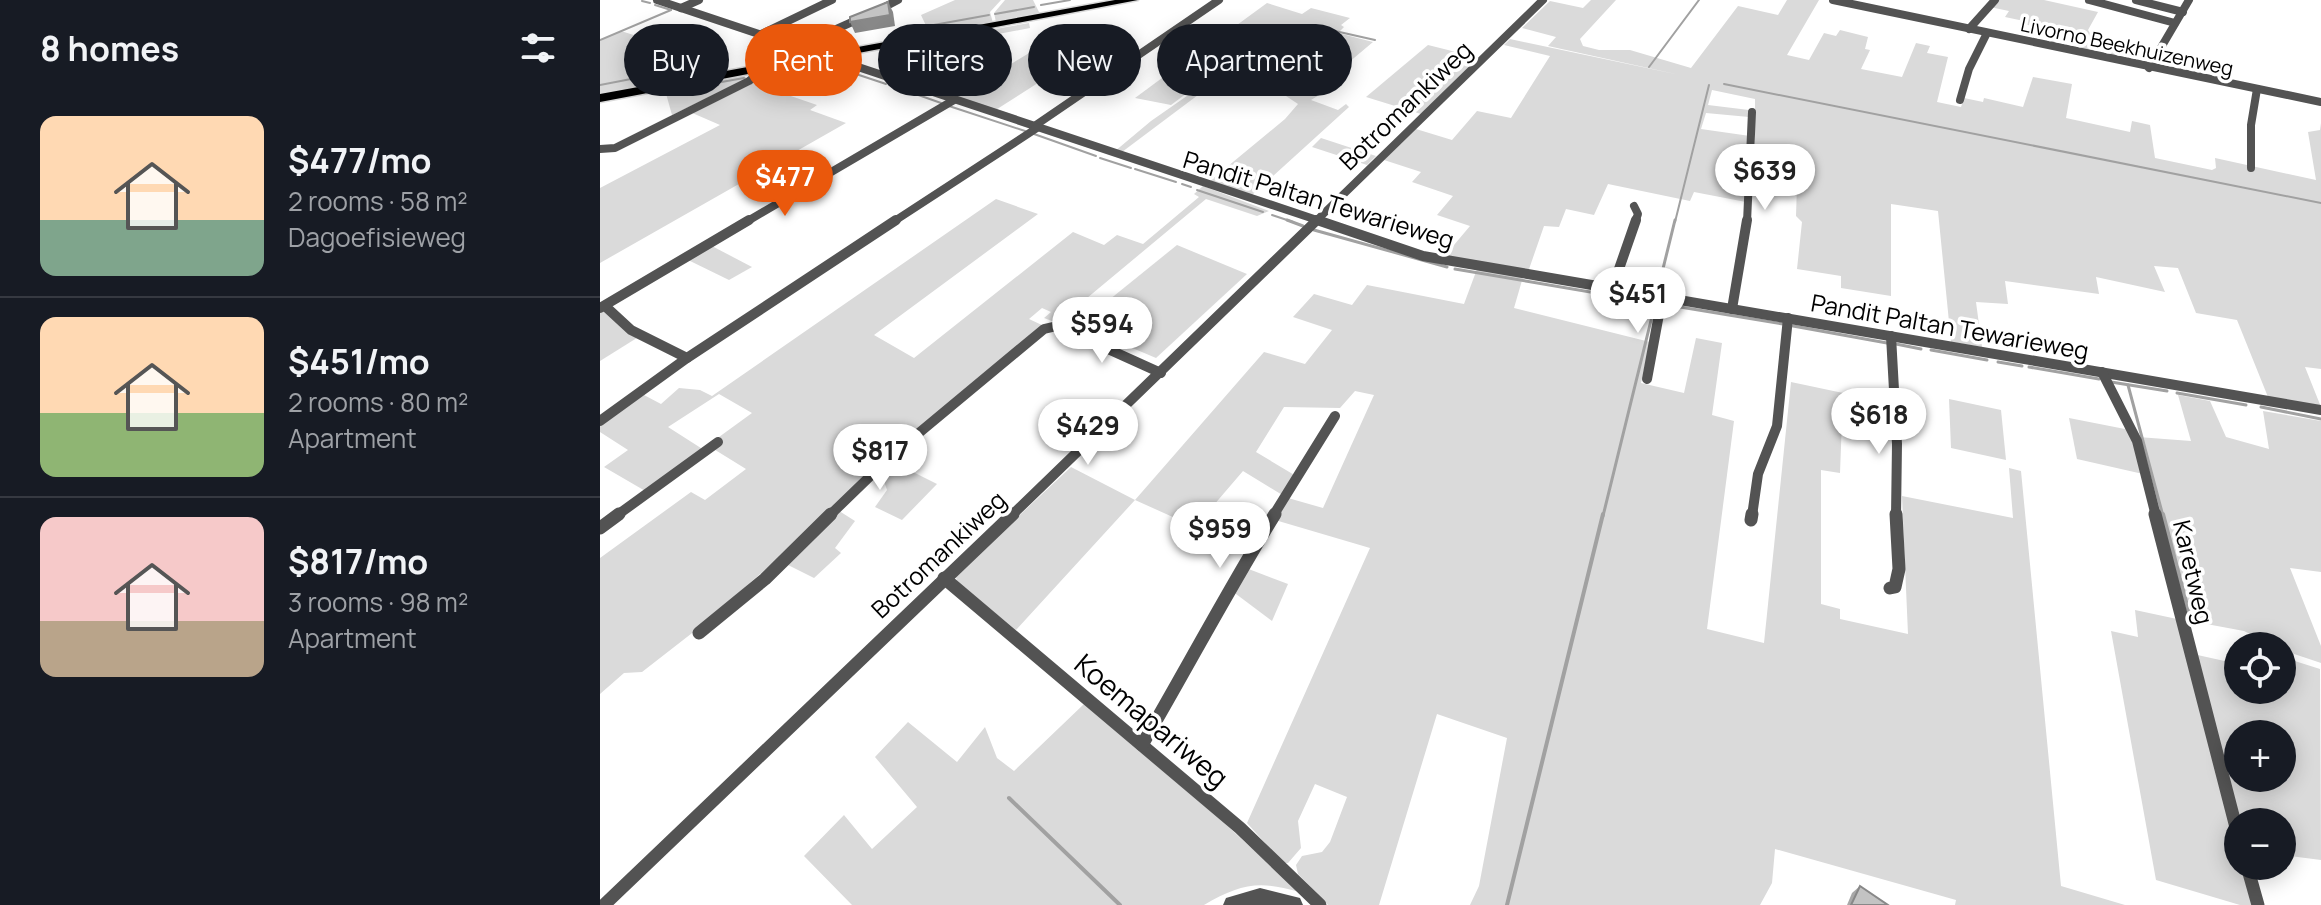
<!DOCTYPE html>
<meta charset="utf-8">
<style>
:root{--surface:#171b24;--page:#20242c;--text:#f1f3f6;--muted:#9ea1a6;--line:#363941;--accent:#ea580c}
body{margin:0;font-family:Manrope,sans-serif;background:var(--page);color:var(--text);height:100vh;display:flex;flex-direction:column;font-size:30px;white-space:nowrap}
*{box-sizing:border-box;margin:0}
p{font-size:26px;color:var(--muted)}
.icon{flex:none;width:44px;height:44px;fill:none;stroke:currentColor;stroke-width:2;stroke-linecap:round;stroke-linejoin:round}
.map{position:relative;flex:1;overflow:hidden}
.drawer{display:flex;flex-direction:column;background:var(--surface);width:600px}
.drawer>*{flex:none}
.guide{position:absolute;left:24px;top:24px;width:760px;height:72px;display:flex;gap:16px}
.tools{position:absolute;left:1624px;top:632px;display:grid;gap:16px}
.tools a{display:grid;place-items:center;width:72px;height:72px;border-radius:50%;background:var(--surface);box-shadow:0 4px 20px #0003;font-size:40px}
.price{position:absolute;translate:-50% -68px;padding:0 18px;border-radius:28px;background:#fff;color:#222;font-size:26px;line-height:52px;filter:drop-shadow(0 2px 4px #0008)}
.price::after{content:'';position:absolute;left:50%;top:48px;width:24px;height:18px;margin-left:-12px;background:inherit;clip-path:polygon(0 0,100% 0,50% 100%)}
.price.active{background:var(--accent);color:#fff}
ul{padding:0;list-style:none}
li{display:flex;align-items:center;gap:24px;height:200px;padding:0 40px}
li+li{border-top:2px solid var(--line)}
li span{display:grid;place-items:center;flex:none;width:224px;height:160px;border-radius:16px;color:#555}
li>.icon{margin-inline-start:auto}
span .icon{width:96px;height:96px;fill:#fffc;stroke-width:1}
li b{font-size:34px}
h2{display:flex;justify-content:space-between;align-items:center;height:96px;padding:0 40px;font-size:34px}
.pill{padding:0 28px;border-radius:36px;background:var(--surface);box-shadow:0 4px 20px #0003;font-size:28px;line-height:72px}
.pill.active{background:var(--accent);color:#fff}
main{display:flex;flex:1;min-height:0}
.map>svg:first-child{display:block}
.green{fill:#dadada;fill-rule:evenodd}
.lines{fill:none;stroke-linecap:round;stroke-linejoin:round}
.stream-far2{stroke:#a1a1a1;stroke-width:2}
.stream-far1{stroke:#a1a1a1;stroke-width:3}
.stream{stroke:#a1a1a1;stroke-width:4}
.primary-casing{stroke:#dbdbdb;stroke-width:3}
.minor-far2{stroke:#535353;stroke-width:8}
.minor-far1{stroke:#535353;stroke-width:10}
.minor{stroke:#535353;stroke-width:13}
.tertiary{fill:#535353;fill-rule:evenodd}
.primary{fill:#000;fill-rule:evenodd}
.wall{fill:#a8a8a8}
.shaded-wall{fill:#888}
.building{fill:#c3c3c3;stroke:#888;stroke-width:2}
.labels{text-anchor:middle;dominant-baseline:central;stroke-width:7;stroke-linejoin:round;paint-order:stroke}
.far-street-label{font-size:20px;fill:#000;stroke:#fff}
.street-label{font-size:24px;fill:#000;stroke:#fff}
.near-street-label{font-size:28px;fill:#000;stroke:#fff}
</style>
<main>
<section class="drawer">
<h2>8 homes<svg class="icon" aria-label="filters" viewBox="0 0 24 24"><path d="M4 7h16M4 17h16"/><circle cx="9" cy="7" r="2"/><circle cx="15" cy="17" r="2"/></svg></h2>
<ul>
<li><span style="background:linear-gradient(#ffd9b3 65%,#7fa58c 0)"><svg class="icon" aria-label="home" viewBox="0 0 24 24"><path d="M3 11l9-7 9 7M6 9v11h12V9"/></svg></span><div><b>$477/mo</b><p>2 rooms · 58 m²</p><p>Dagoefisieweg</p></div></li>
<li><span style="background:linear-gradient(#ffd9b3 60%,#8fb573 0)"><svg class="icon" aria-label="home" viewBox="0 0 24 24"><path d="M3 11l9-7 9 7M6 9v11h12V9"/></svg></span><div><b>$451/mo</b><p>2 rooms · 80 m²</p><p>Apartment</p></div></li>
<li><span style="background:linear-gradient(#f6c9c9 65%,#b9a48a 0)"><svg class="icon" aria-label="home" viewBox="0 0 24 24"><path d="M3 11l9-7 9 7M6 9v11h12V9"/></svg></span><div><b>$817/mo</b><p>3 rooms · 98 m²</p><p>Apartment</p></div></li>
</ul>
</section>
<div class="map">
<svg width="1721" height="905" viewBox="0 0 1721 905">
<rect width="100%" height="100%" fill="#fff"/>
<!-- green -->
<g class="green">
<polygon points="355,0 401,0 390,12 393,23 329,32 321,15"/>
<polygon points="405,0 433,0 440,14 396,22 394,13"/>
<polygon points="991,0 1016,0 980,39 983,46 999,50 1030,50 1091,68 1138,6 1178,15 1187,0 1219,0 1187,55 1209,60 1224,33 1236,36 1240,30 1268,37 1265,49 1270,50 1261,69 1302,77 1316,43 1330,46 1327,53 1348,57 1337,102 1361,107 1364,98 1383,102 1384,98 1423,107 1433,77 1472,84 1466,118 1530,132 1532,121 1550,125 1555,158 1612,170 1616,168 1615,158 1716,180 1708,132 1720,130 1721,123 1721,369 1705,367 1721,407 1668,397 1637,320 1596,313 1578,268 1554,266 1565,292 1496,277 1499,294 1405,281 1408,304 1376,302 1382,347 1351,342 1338,211 1291,204 1291,296 1241,288 1241,276 1197,269 1202,222 1196,216 1198,154 1155,148 1155,99 1112,90 1108,105 1149,110 1149,117 1106,113 1101,129 1150,136 1146,202 1094,192 1090,201 1008,184 994,215 966,209 959,227 944,226 928,272 843,258 870,226 837,215 853,196 812,182 821,172 784,160 816,129 852,140 877,111 911,118 950,56 904,45 910,39 1080,75 948,46 956,37 922,28 950,1 983,8"/>
<polygon points="1397,0 1444,0 1498,12 1488,30 1491,35 1526,42 1517,58 1510,56 1513,46 1495,42 1493,54 1476,51 1484,37 1463,32 1454,46 1444,44 1452,30 1423,24 1424,21 1405,17 1409,11 1390,7"/>
<polygon points="667,3 702,14 711,8 750,18 741,25 744,27 738,33 773,42 723,84 732,87 711,100 738,110 746,104 749,107 652,195 610,181 685,119 698,104 686,96 689,92 682,90 677,94 645,84 645,78 654,69 638,65 522,152 514,152 551,121 617,75 616,67 626,60 600,52"/>
<polygon points="429,23 430,28 313,50 312,44"/>
<polygon points="21,31 43,38 34,43 51,49 64,43 85,53 73,82 0,95 0,40"/>
<polygon points="462,33 516,33 394,111 355,98"/>
<polygon points="828,45 880,58 821,114 766,97"/>
<polygon points="229,60 236,63 182,93 217,105 210,110 246,123 0,263 0,188 120,125 90,112 168,71"/>
<polygon points="585,61 615,72 571,105 535,98"/>
<polygon points="143,75 148,79 72,115 65,90"/>
<polygon points="721,138 776,156 767,165 712,147"/>
<polygon points="603,186 669,211 657,216 606,199 457,323 444,318 451,312 442,308 429,319 444,326 96,630 42,672 24,673 0,694 0,558 91,492 105,500 146,469 112,448 123,440 119,437 152,413 119,394 68,427 104,450 47,492 4,467 28,450 0,432 0,424 44,395 61,404 79,388 100,390 112,396 396,199 438,214 274,335 314,358 473,232 504,245 517,235 543,244 599,197 594,194"/>
<polygon points="110,245 152,267 129,280 86,259"/>
<polygon points="577,245 647,274 556,358 478,325"/>
<polygon points="877,269 923,277 914,308 1050,342 1041,383 1084,393 1096,338 1122,343 1112,415 1134,421 1107,629 1164,643 1191,382 1243,393 1240,473 1221,470 1221,604 1240,609 1240,619 1308,634 1302,496 1413,518 1409,468 1421,471 1461,886 1525,905 1355,905 1356,900 1175,849 1172,883 1160,905 870,905 879,886 907,738 837,714 779,905 728,905 698,874 696,865 702,856 722,852 730,842 747,797 715,784 698,821 701,848 688,863 683,863 647,823 770,548 675,520 688,498 723,508 774,395 755,391 740,408 684,407 656,452 696,476 684,496 643,471 595,527 535,500 416,630 357,582 356,577 361,570 471,467 535,500 664,352 705,364 732,330 693,317 714,294 752,305 767,285 864,304"/>
<polygon points="6,310 40,336 0,361 0,311"/>
<polygon points="1578,395 1610,401 1626,437 1669,449 1663,411 1721,421 1721,572 1690,568 1721,646 1721,663 1682,650 1682,646 1657,642 1656,637 1644,631 1585,620 1538,437 1591,441"/>
<polygon points="1349,399 1401,410 1406,460 1351,448"/>
<polygon points="1469,418 1530,430 1543,474 1477,459"/>
<polygon points="289,460 337,484 302,520 275,507 287,490 281,472"/>
<polygon points="236,509 255,521 235,548 241,553 214,578 184,563"/>
<polygon points="646,568 688,584 672,621 632,591"/>
<polygon points="1535,610 1577,619 1638,847 1638,866 1643,866 1655,905 1640,905 1556,880 1511,631 1538,637"/>
<path d="M1593,654L1638,664V690H1682V657L1720,669L1721,860L1682,855V822H1638ZM1638,734H1682V778H1638Z"/>
<path d="M484,704L621,820L699,892C659,880 640,884 604,905H252L204,856L244,815L272,849L317,807L275,757L308,722L357,762L385,727L397,758L414,771Z"/>
</g>
<g class="lines">
<!-- stream-far2 -->
<g class="stream-far2">
<polyline points="42,1 50,3"/>
<polyline points="55,5 71,10"/>
<polyline points="441,5 470,0"/>
<polyline points="395,14 434,7"/>
<polyline points="328,26 389,15"/>
<polyline points="0,40 71,10"/>
<polyline points="1049,67 1099,0"/>
<polyline points="166,74 227,64 252,73"/>
<polyline points="256,74 286,84"/>
<polyline points="648,82 679,92"/>
<polyline points="1124,84 1721,203"/>
<polyline points="0,85 62,73"/>
<polyline points="290,85 341,103"/>
<polyline points="664,87 735,31 775,40"/>
<polyline points="65,92 144,78"/>
<polyline points="349,106 425,131"/>
<polyline points="434,134 496,156"/>
<polyline points="500,158 531,168"/>
<polyline points="535,169 576,182"/>
<polyline points="582,184 591,187"/>
<polyline points="597,190 663,212"/>
<polyline points="672,215 693,222"/>
<polyline points="1075,222 1109,85"/>
</g>
<!-- stream-far1 -->
<g class="stream-far1">
<polyline points="687,220 703,226"/>
<polyline points="714,230 847,267"/>
<polyline points="855,269 1055,303"/>
<polyline points="1057,293 1075,220"/>
<polyline points="1068,305 1183,324"/>
<polyline points="1193,326 1287,343"/>
<polyline points="1296,344 1321,349"/>
<polyline points="1331,350 1387,360"/>
<polyline points="1398,362 1422,366"/>
<polyline points="1429,367 1499,379"/>
<polyline points="1511,382 1567,391"/>
<polyline points="1528,385 1563,516"/>
<polyline points="1577,393 1646,405"/>
<polyline points="1661,407 1721,419"/>
<polyline points="1003,516 1056,300"/>
</g>
<!-- stream -->
<g class="stream">
<polyline points="1563,514 1590,617"/>
<polyline points="409,798 520,905"/>
<polyline points="907,905 1003,514"/>
</g>
<defs>
<polygon id="primary" points="515,0 538,0 0,102 0,94"/>
</defs>
<!-- primary casing -->
<use href="#primary" class="primary-casing"/>
<!-- minor-far2 -->
<g class="minor-far2">
<polyline points="57,0 723,222"/>
<polyline points="1233,0 1721,102"/>
<polyline points="1489,0 1575,23"/>
<polyline points="1536,0 1583,12"/>
<polyline points="81,8 99,0"/>
<polyline points="277,11 298,0"/>
<polyline points="1369,29 1395,0"/>
<polyline points="159,35 232,0"/>
<polyline points="194,48 261,18"/>
<polyline points="1549,68 1589,0"/>
<polyline points="1360,100 1369,69 1387,33"/>
<polyline points="433,127 619,0"/>
<polyline points="0,149 15,148 149,81 158,74 159,68"/>
<polyline points="1651,168 1651,125 1657,89"/>
<polyline points="1034,206 1038,214 1035,222"/>
<polyline points="146,222 354,100"/>
<polyline points="293,222 437,128"/>
<polyline points="715,222 943,0"/>
<polyline points="1147,222 1152,112"/>
</g>
<!-- minor-far1 -->
<g class="minor-far1">
<polyline points="717,220 823,256 1721,410"/>
<polyline points="1012,289 1036,220"/>
<polyline points="5,306 31,330 87,358"/>
<polyline points="0,308 149,220"/>
<polyline points="1132,309 1147,220"/>
<polyline points="1291,336 1297,444 1296,516"/>
<polyline points="1502,372 1537,441 1556,516"/>
<polyline points="1047,379 1062,298"/>
<polyline points="0,421 87,358 296,220"/>
<polyline points="16,516 118,442"/>
<polyline points="229,516 290,457 444,329 457,326 561,373"/>
<polyline points="411,516 717,220"/>
<polyline points="673,516 735,416"/>
<polyline points="1152,516 1158,474 1177,426 1188,318"/>
</g>
<!-- minor -->
<g class="minor">
<polyline points="1555,514 1638,835"/>
<polyline points="1151,520 1152,514"/>
<polyline points="0,528 19,514"/>
<polyline points="344,578 640,828 720,905"/>
<polyline points="1290,588 1295,587 1299,569 1296,514"/>
<polyline points="99,633 165,579 231,514"/>
<path d="M542,745C587,668 628,590 675,514"/>
<polyline points="1647,866 1658,905"/>
<polyline points="4,905 413,514"/>
</g>
<!-- tertiary -->
<polygon class="tertiary" points="660,888 700,898 703,905 623,905 626,898"/>
<!-- primary -->
<use href="#primary" class="primary"/>
</g>
<!-- wall -->
<polygon class="wall" points="1260,886 1288,905 1247,905 1252,893"/>
<!-- shaded-wall -->
<polygon class="shaded-wall" points="288,2 293,12 295,26 255,33 250,22"/>
<!-- building -->
<g class="building">
<polygon points="288,2 290,15 250,22 250,17"/>
<polygon points="1260,886 1288,905 1251,905"/>
</g>
<g class="labels">
<!-- far-street labels -->
<g class="far-street-label">
<text transform="translate(1527 46) rotate(12)">Livorno Beekhuizenweg</text>
</g>
<!-- street labels -->
<g class="street-label">
<text transform="translate(805 105) rotate(-44)">Botromankiweg</text>
<text transform="translate(719 199) rotate(17)">Pandit Paltan Tewarieweg</text>
<text transform="translate(1350 326) rotate(10)">Pandit Paltan Tewarieweg</text>
<text transform="translate(338 554) rotate(-43)">Botromankiweg</text>
<text transform="translate(1594 572) rotate(77)">Karetweg</text>
</g>
<!-- near-street labels -->
<g class="near-street-label">
<text transform="translate(552 720) rotate(40)">Koemapariweg</text>
</g>
</g>
</svg>
<div class="tools">
<a><svg class="icon" aria-label="locate" viewBox="0 0 24 24"><circle cx="12" cy="12" r="6"/><path d="M12 2v4M12 18v4M2 12h4M18 12h4"/></svg></a>
<a>+</a>
<a>−</a>
</div>
<b class="price" style="left:1165px;top:212px">$639</b>
<b class="price active" style="left:185px;top:218px">$477</b>
<b class="price" style="left:1038px;top:335px">$451</b>
<b class="price" style="left:502px;top:365px">$594</b>
<b class="price" style="left:1279px;top:456px">$618</b>
<b class="price" style="left:488px;top:467px">$429</b>
<b class="price" style="left:280px;top:492px">$817</b>
<b class="price" style="left:620px;top:570px">$959</b>
<div class="guide">
<a class="pill">Buy</a>
<a class="pill active">Rent</a>
<a class="pill">Filters</a>
<a class="pill">New</a>
<a class="pill">Apartment</a>
</div>
</div>
</main>
